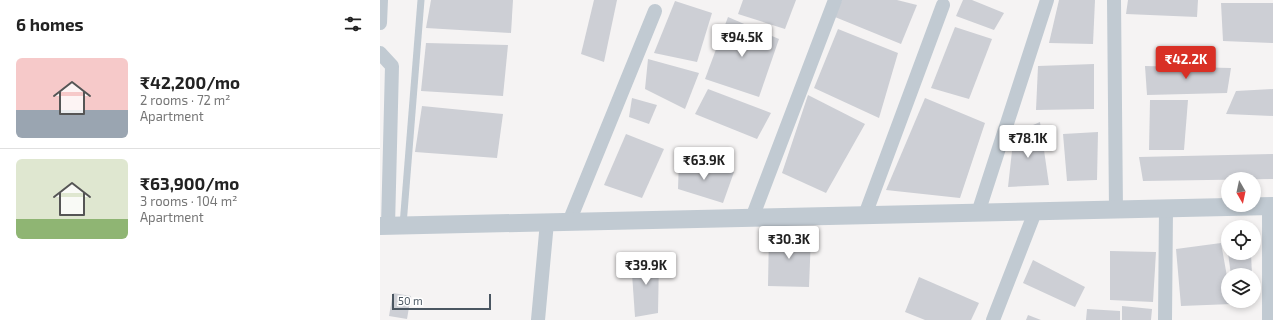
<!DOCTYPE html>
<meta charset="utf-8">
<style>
:root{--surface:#fff;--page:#f6f6f6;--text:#222;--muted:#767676;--line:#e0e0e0;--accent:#d93025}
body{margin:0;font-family:"Exo 2",sans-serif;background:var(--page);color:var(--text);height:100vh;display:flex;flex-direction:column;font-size:15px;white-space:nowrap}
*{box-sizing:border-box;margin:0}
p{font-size:13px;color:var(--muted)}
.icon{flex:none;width:22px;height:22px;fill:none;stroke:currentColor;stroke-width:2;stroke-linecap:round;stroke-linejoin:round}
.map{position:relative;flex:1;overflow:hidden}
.sheet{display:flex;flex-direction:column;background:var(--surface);width:380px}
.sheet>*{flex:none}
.needle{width:26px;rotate:171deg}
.controls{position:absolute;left:841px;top:172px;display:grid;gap:8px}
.controls a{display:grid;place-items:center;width:40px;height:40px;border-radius:50%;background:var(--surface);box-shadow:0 2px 6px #0003;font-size:20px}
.scale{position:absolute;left:12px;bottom:10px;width:99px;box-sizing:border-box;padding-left:4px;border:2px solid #4a5661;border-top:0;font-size:11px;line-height:14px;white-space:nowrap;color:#4a5661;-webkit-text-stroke:3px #fff;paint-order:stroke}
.price{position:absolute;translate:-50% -34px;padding:0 9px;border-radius:4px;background:#fff;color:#222;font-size:13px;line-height:26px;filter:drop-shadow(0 1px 2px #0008)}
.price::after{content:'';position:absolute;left:50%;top:24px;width:12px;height:9px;margin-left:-6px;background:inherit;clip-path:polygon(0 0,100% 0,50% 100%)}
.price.selected{background:var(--accent);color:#fff}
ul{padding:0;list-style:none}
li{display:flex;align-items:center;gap:12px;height:100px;padding:0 16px}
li+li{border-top:1px solid var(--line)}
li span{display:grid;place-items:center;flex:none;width:112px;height:80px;border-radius:6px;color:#555}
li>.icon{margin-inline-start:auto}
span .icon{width:48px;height:48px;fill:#fffc;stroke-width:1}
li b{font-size:17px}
h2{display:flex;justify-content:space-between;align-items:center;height:48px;padding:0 16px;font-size:17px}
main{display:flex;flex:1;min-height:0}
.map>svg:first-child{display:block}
.building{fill:#cdcfd5}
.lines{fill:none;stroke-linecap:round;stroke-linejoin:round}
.service{stroke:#c1cad2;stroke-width:7}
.minor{stroke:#c1cad2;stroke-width:14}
.tertiary{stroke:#c1cad2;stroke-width:18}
</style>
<main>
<section class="sheet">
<h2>6 homes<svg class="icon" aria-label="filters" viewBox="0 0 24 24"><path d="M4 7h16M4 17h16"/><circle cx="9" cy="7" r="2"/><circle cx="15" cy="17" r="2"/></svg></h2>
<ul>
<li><span style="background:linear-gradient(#f6c9c9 65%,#9aa5b1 0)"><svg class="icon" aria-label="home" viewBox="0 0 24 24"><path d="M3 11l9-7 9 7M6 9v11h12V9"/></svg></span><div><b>₹42,200/mo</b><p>2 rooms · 72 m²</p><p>Apartment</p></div></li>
<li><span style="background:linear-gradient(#dfe7d0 75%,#8fb573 0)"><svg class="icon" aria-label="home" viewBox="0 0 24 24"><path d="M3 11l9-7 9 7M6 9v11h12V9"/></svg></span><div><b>₹63,900/mo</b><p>3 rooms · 104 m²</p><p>Apartment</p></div></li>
</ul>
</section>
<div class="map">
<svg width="893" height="320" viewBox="0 0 893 320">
<rect width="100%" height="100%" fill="#f5f3f3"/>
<!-- building -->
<g class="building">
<polygon points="51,0 133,0 131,33 46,28"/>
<polygon points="214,0 237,0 224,62 201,54"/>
<polygon points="363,0 416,0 405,29 358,14"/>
<polygon points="462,0 517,0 537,5 521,44 455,17"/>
<polygon points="583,0 592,0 624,13 614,30 576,16"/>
<polygon points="679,0 715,0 713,44 669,43"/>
<polygon points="748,0 818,0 817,17 746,14"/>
<polygon points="295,1 332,13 317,62 274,53"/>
<polygon points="841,3 893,3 893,43 843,41"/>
<polygon points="348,17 399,39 379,97 325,79"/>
<polygon points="575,27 612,39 589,99 551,88"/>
<polygon points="458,29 518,53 499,118 434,88"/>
<polygon points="46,43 128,45 123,96 41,91"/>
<polygon points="268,59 319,73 305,109 265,89"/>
<polygon points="714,64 714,109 656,110 658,66"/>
<polygon points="765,66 851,68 847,93 767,95"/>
<polygon points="328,89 391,113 377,139 315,114"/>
<polygon points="893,89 893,116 846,114 856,91"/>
<polygon points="428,95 485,124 446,193 402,173"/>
<polygon points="252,98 277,105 269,124 249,117"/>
<polygon points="545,98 605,123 580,198 506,190"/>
<polygon points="770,100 808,100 804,150 769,150"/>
<polygon points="42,106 123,114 117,158 35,152"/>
<polygon points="660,122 669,185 628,187 634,133"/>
<polygon points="718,132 717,180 687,181 683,134"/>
<polygon points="246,134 284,149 262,198 224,185"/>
<polygon points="893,154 893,179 763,181 759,157"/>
<polygon points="299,160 354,172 343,203 298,189"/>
<polygon points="389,233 431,236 429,287 388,286"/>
<polygon points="841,243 848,282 848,301 851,301 852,304 801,306 796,249"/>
<polygon points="730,251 776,252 773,302 730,300"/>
<polygon points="848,253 871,253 872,275 851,275"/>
<polygon points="251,259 279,259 278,313 255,317"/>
<polygon points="653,260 705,287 695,307 643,283"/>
<polygon points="539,277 599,303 591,320 545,320 525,312"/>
<polygon points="13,293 31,296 27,319 9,316"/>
<polygon points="855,301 874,301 874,303 855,304"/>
<polygon points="742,306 772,309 771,320 742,320"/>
<polygon points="707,309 740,311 740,320 706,320"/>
<polygon points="648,315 661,320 646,320"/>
</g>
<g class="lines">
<!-- service -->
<polyline class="service" points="23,225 41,0"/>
<!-- minor -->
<g class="minor">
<polyline points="734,0 736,210"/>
<polyline points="0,23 1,0"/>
<polyline points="0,53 12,66 8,226"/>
<polyline points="598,213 667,0"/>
<polyline points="485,215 563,5"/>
<polyline points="372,218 455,0"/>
<polyline points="189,222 275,11"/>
<polyline points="158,320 167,222"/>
<polyline points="613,320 655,212"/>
<polyline points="785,320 786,209"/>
<polyline points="889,320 889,207"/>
</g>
<!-- tertiary -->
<polyline class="tertiary" points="0,226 893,206"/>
</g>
</svg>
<div class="controls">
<a><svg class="needle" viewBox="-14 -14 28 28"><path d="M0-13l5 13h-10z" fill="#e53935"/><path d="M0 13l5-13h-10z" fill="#767676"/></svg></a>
<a><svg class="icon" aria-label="locate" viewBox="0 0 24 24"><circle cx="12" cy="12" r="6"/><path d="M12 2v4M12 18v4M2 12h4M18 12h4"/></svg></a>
<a><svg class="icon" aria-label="layers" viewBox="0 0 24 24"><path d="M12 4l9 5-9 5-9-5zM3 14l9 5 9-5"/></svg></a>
</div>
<div class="scale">50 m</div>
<b class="price" style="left:362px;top:58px">₹94.5K</b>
<b class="price selected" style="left:806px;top:80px">₹42.2K</b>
<b class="price" style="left:648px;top:159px">₹78.1K</b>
<b class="price" style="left:324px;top:181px">₹63.9K</b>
<b class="price" style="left:409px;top:260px">₹30.3K</b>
<b class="price" style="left:266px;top:286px">₹39.9K</b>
</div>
</main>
